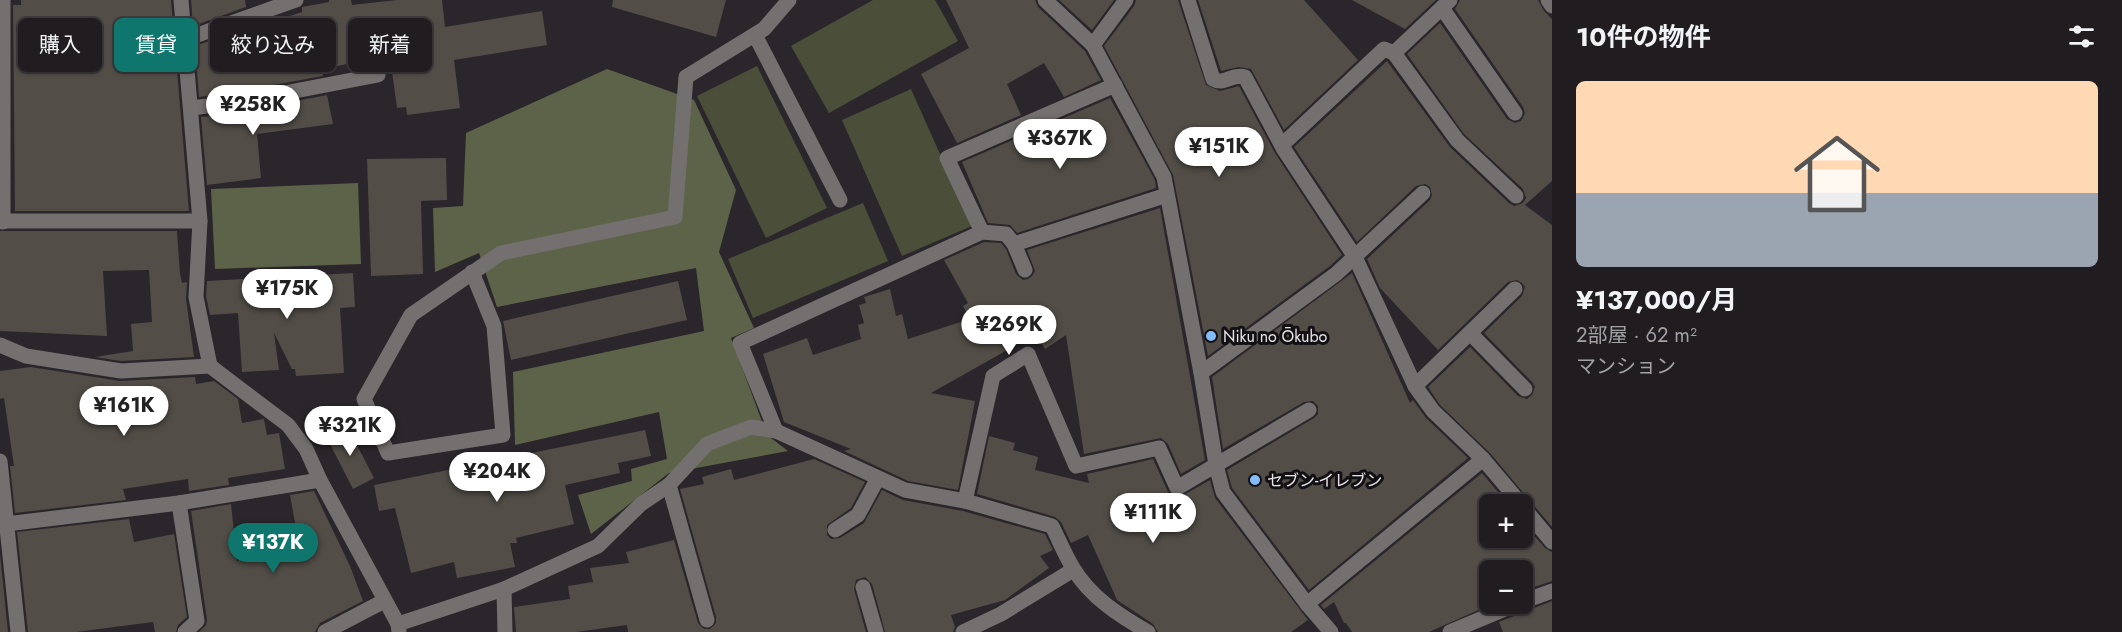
<!DOCTYPE html>
<html lang="ja">
<meta charset="utf-8">
<style>
:root{--surface:#201c20;--page:#2d292d;--text:#f1f3f6;--muted:#a2a1a5;--line:#3d3a3e;--accent:#0f766e}
body{margin:0;font-family:Jost,"Noto Sans JP",sans-serif;background:var(--page);color:var(--text);height:100vh;display:flex;flex-direction:column;font-size:22px;white-space:nowrap}
*{box-sizing:border-box;margin:0}
p{font-size:20px;color:var(--muted)}
.icon{flex:none;width:33px;height:33px;fill:none;stroke:currentColor;stroke-width:2;stroke-linecap:round;stroke-linejoin:round}
.map{position:relative;flex:1;overflow:hidden}
.drawer{display:flex;flex-direction:column;background:var(--surface);width:570px}
.drawer>*{flex:none}
.top-card{position:absolute;left:18px;top:18px;width:570px;height:54px;display:flex;gap:12px}
.controls{position:absolute;left:1479px;top:494px;display:grid;gap:12px}
.controls a{display:grid;place-items:center;width:54px;height:54px;border-radius:9px;background:var(--surface);box-shadow:0 2px 4px #0004,0 0 0 2px var(--line);font-size:30px}
.price{position:absolute;translate:-50% -51px;padding:0 14px;border-radius:21px;background:#fff;color:#222;font-size:20px;line-height:39px;filter:drop-shadow(0 2px 3px #0008)}
.price::after{content:'';position:absolute;left:50%;top:36px;width:18px;height:14px;margin-left:-9px;background:inherit;clip-path:polygon(0 0,100% 0,50% 100%)}
.price.on{background:var(--accent);color:#fff}
ul{padding:0;list-style:none}
li{display:grid;align-content:center;gap:12px;height:318px;padding:0 24px}
li+li{border-top:2px solid var(--line)}
li span{display:grid;place-items:center;height:186px;border-radius:9px;color:#555}
li>.icon{margin-inline-start:auto}
span .icon{width:108px;height:108px;fill:#fffc;stroke-width:1}
li b{font-size:26px}
h2{display:flex;justify-content:space-between;align-items:center;height:72px;padding:0 24px;font-size:26px}
.chip{padding:0 21px;border-radius:9px;background:var(--surface);box-shadow:0 2px 4px #0004,0 0 0 2px var(--line);font-size:21px;line-height:54px}
.chip.on{background:var(--accent);color:#fff}
main{display:flex;flex:1;min-height:0}
.map>svg:first-child{display:block}
.green{fill:#4b4f3a}
.forest{fill:#5d6348}
.building{fill:#524d47}
.lines{fill:none;stroke-linecap:round;stroke-linejoin:round}
.minor{stroke:#74706f;stroke-width:15}
.poi-dot{fill:#83bcfb;stroke:#121012;stroke-width:2}
.labels{text-anchor:middle;dominant-baseline:central;stroke-width:6;stroke-linejoin:round;paint-order:stroke}
.poi-label{font-size:16px;fill:#e7e3e7;stroke:#121012;text-anchor:start}
</style>
<main>
<div class="map">
<svg width="1552" height="632" viewBox="0 0 1552 632">
<rect width="100%" height="100%" fill="#2b262b"/>
<!-- green -->
<g class="green">
<polygon points="873,0 935,0 958,41 829,113 791,46"/>
<polygon points="757,66 827,208 766,238 697,96"/>
<polygon points="911,89 972,226 902,256 842,120"/>
<polygon points="863,203 888,261 753,318 728,259"/>
</g>
<!-- forest -->
<g class="forest">
<polygon points="607,69 694,100 736,190 719,252 754,328 731,338 767,435 788,451 669,473 591,534 578,495 632,481 631,469 667,459 659,412 515,445 513,372 704,331 696,268 497,307 479,253 435,272 433,208 463,206 466,133"/>
<polygon points="358,183 361,264 215,269 211,189"/>
</g>
<!-- building -->
<g class="building">
<polygon points="21,0 171,0 189,211 15,211 13,5 21,5"/>
<polygon points="191,0 245,0 246,7 193,26"/>
<polygon points="329,0 351,0 352,5 397,0 442,0 445,27 542,11 547,45 454,60 460,108 407,115 406,107 397,108 391,64 371,66 370,58 322,70 323,76 230,93 199,97 195,46 250,27 250,29 302,12 302,7 329,2"/>
<polygon points="613,0 726,0 716,37 612,7"/>
<polygon points="946,0 1035,0 1038,7 1085,51 1101,80 1064,97 1044,63 1007,84 1021,115 957,143 921,74 969,48"/>
<polygon points="1059,0 1114,0 1092,30"/>
<polygon points="1136,0 1178,0 1206,85 1220,91 1239,86 1275,153 1342,255 1330,266 1208,356 1173,175 1104,46 1134,6"/>
<polygon points="1198,0 1304,0 1358,60 1284,130 1251,69 1239,67 1221,71"/>
<polygon points="1352,0 1436,0 1405,29"/>
<polygon points="1460,0 1538,0 1544,11 1552,19 1552,181 1525,205 1552,225 1552,527 1490,453 1440,405 1428,387 1470,347 1518,396 1527,399 1532,395 1535,387 1532,382 1484,333 1522,296 1525,287 1522,283 1517,280 1508,282 1438,350 1380,288 1367,259 1430,200 1432,195 1430,187 1425,184 1416,186 1357,242 1294,147 1387,61 1450,147 1509,203 1514,206 1523,203 1526,198 1523,189 1464,134 1407,54 1440,23 1507,119 1515,123 1521,121 1525,113 1523,107 1455,9"/>
<polygon points="327,95 333,124 257,134 261,178 207,185 201,117 234,113"/>
<polygon points="1110,98 1155,180 1156,188 1017,233 1010,225 988,223 962,162"/>
<polygon points="446,158 447,200 421,201 423,274 371,276 367,159"/>
<polygon points="1160,208 1205,460 1181,474 1168,444 1161,438 1084,454 1066,335 1045,349 1036,334 931,393 975,401 958,490 908,481 844,451 851,449 784,422 763,354 807,338 813,355 861,339 858,325 864,323 859,305 866,303 864,297 890,289 896,316 902,314 908,339 970,319 963,306 968,303 944,260 984,242 1001,243 1006,249 1016,274 1023,280 1028,279 1032,276 1035,271 1027,250"/>
<polygon points="0,231 177,231 180,274 182,283 187,282 186,299 194,357 121,361 95,357 133,351 131,324 152,322 149,270 103,271 107,336 0,331"/>
<polygon points="353,273 355,307 340,308 344,373 296,376 295,369 292,369 274,333 279,370 242,372 238,313 210,315 206,296 207,281"/>
<polygon points="1352,273 1410,403 1413,400 1426,418 1468,458 1309,590 1232,488 1227,470 1314,418 1318,414 1318,406 1313,401 1304,402 1223,449 1212,377"/>
<polygon points="678,281 687,320 511,360 503,321"/>
<polygon points="31,367 120,381 195,377 196,384 214,381 238,399 242,423 264,419 267,435 279,433 285,469 228,478 229,485 189,491 188,479 123,489 126,500 15,513 10,466 14,466 4,398 0,399 0,371"/>
<polygon points="347,426 374,478 353,489 326,436"/>
<polygon points="645,430 651,456 618,463 620,473 565,485 574,524 516,538 517,543 510,543 515,567 457,578 454,562 411,573 395,508 379,511 374,485"/>
<polygon points="989,436 1015,443 1013,450 1038,457 1035,470 1089,483 1087,474 1153,459 1168,492 1172,496 1182,496 1210,480 1215,498 1308,620 1291,632 1158,632 1153,624 1117,600 1088,535 1071,543 1061,522 1055,517 977,494"/>
<polygon points="814,459 865,482 851,508 827,525 827,535 831,539 840,538 864,523 882,490 903,500 963,511 1045,534 1053,550 1040,556 1049,568 1005,600 951,615 955,627 953,632 885,632 872,584 865,577 856,580 854,589 866,632 628,632 627,625 576,632 516,632 514,607 570,599 568,586 593,582 590,568 629,563 626,552 674,540 698,623 704,629 710,629 716,623 716,617 680,489 704,484 702,477 731,469 734,480"/>
<polygon points="1482,473 1508,504 1490,504 1490,537 1522,537 1522,522 1545,548 1552,552 1552,581 1522,591 1522,570 1490,570 1490,603 1494,603 1429,632 1352,632 1346,623 1344,623 1334,602 1324,609 1321,605"/>
<polygon points="314,491 350,566 363,601 320,623 315,632 199,632 206,625 207,620 191,511 231,504 237,561 297,534 290,495"/>
<polygon points="129,519 134,542 174,534 187,617 178,625 176,632 155,632 153,622 76,632 28,632 17,532"/>
<polygon points="0,554 8,632 0,632"/>
<polygon points="1552,601 1552,632 1503,632 1499,622"/>
</g>
<g class="lines">
<!-- minor -->
<g class="minor">
<polyline points="181,0 200,221 196,297 210,366"/>
<polyline points="1045,0 1093,45 1164,177 1201,373 1216,465 1223,492 1307,604 1331,632"/>
<path d="M1188,0L1213,79C1225,86 1231,73 1245,77L1283,148L1355,257L1415,386L1433,411L1483,459L1521,504"/>
<polyline points="1548,0 1552,6"/>
<polyline points="1442,8 1515,113"/>
<polyline points="755,35 840,200"/>
<polyline points="186,39 296,0"/>
<polyline points="1093,45 1126,0"/>
<polyline points="1394,53 1457,140 1516,196"/>
<polyline points="191,108 232,103 378,75"/>
<polyline points="1282,145 1384,49 1394,53 1450,0"/>
<polyline points="0,221 200,221"/>
<polyline points="3,222 3,0"/>
<polyline points="1014,244 1167,195"/>
<polyline points="1025,270 1014,244 1006,234 982,232 947,158 1115,85"/>
<polyline points="472,272 494,326 503,435 388,453 364,399 411,315 501,253 675,217 686,77 764,29 789,0"/>
<polyline points="1470,333 1525,389"/>
<polyline points="0,345 26,356 121,371 210,366 288,425 306,449 320,480 398,624 399,632"/>
<polyline points="1201,373 1336,274 1423,193"/>
<polyline points="1415,386 1515,289"/>
<polyline points="776,431 740,343 982,232"/>
<polyline points="0,461 18,632"/>
<polyline points="669,485 707,620"/>
<polyline points="965,501 993,376 1028,354 1076,466 1159,448 1177,488 1309,410"/>
<polyline points="179,503 197,621 185,632"/>
<polyline points="1522,506 1552,542"/>
<polyline points="6,524 179,503 320,480"/>
<polyline points="835,530 858,515 878,478"/>
<polyline points="863,587 876,632"/>
<polyline points="504,589 505,632"/>
<polyline points="1522,602 1552,591"/>
<polyline points="1307,604 1483,459"/>
<path d="M398,624L504,589L598,546L641,504L669,485L707,444L751,427L776,431L905,490L965,501L1052,526C1059,540 1065,555 1073,568C1090,597 1120,616 1148,632"/>
<polyline points="325,632 384,601"/>
<polyline points="963,632 1001,614 1073,570"/>
<polyline points="1450,632 1519,603"/>
</g>
</g>
<!-- markers -->
<g class="poi-dot">
<circle cx="1211" cy="336" r="6"/>
<circle cx="1255" cy="480" r="6"/>
</g>
<g class="labels">
<!-- poi labels -->
<g class="poi-label">
<text x="1223" y="336">Niku no Ōkubo</text>
<text x="1267" y="480">セブン-イレブン</text>
</g>
</g>
</svg>
<div class="controls">
<a>+</a>
<a>−</a>
</div>
<b class="price" style="left:253px;top:136px">¥258K</b>
<b class="price" style="left:1060px;top:170px">¥367K</b>
<b class="price" style="left:1219px;top:178px">¥151K</b>
<b class="price" style="left:287px;top:320px">¥175K</b>
<b class="price" style="left:1009px;top:356px">¥269K</b>
<b class="price" style="left:124px;top:437px">¥161K</b>
<b class="price" style="left:350px;top:457px">¥321K</b>
<b class="price" style="left:497px;top:503px">¥204K</b>
<b class="price" style="left:1153px;top:544px">¥111K</b>
<b class="price on" style="left:273px;top:574px">¥137K</b>
<div class="top-card">
<a class="chip">購入</a>
<a class="chip on">賃貸</a>
<a class="chip">絞り込み</a>
<a class="chip">新着</a>
</div>
</div>
<section class="drawer">
<h2>10件の物件<svg class="icon" aria-label="filters" viewBox="0 0 24 24"><path d="M4 7h16M4 17h16"/><circle cx="9" cy="7" r="2"/><circle cx="15" cy="17" r="2"/></svg></h2>
<ul>
<li><span style="background:linear-gradient(#ffd9b3 60%,#9aa5b1 0)"><svg class="icon" aria-label="home" viewBox="0 0 24 24"><path d="M3 11l9-7 9 7M6 9v11h12V9"/></svg></span><div><b>¥137,000/月</b><p>2部屋 · 62 m²</p><p>マンション</p></div></li>
</ul>
</section>
</main>
